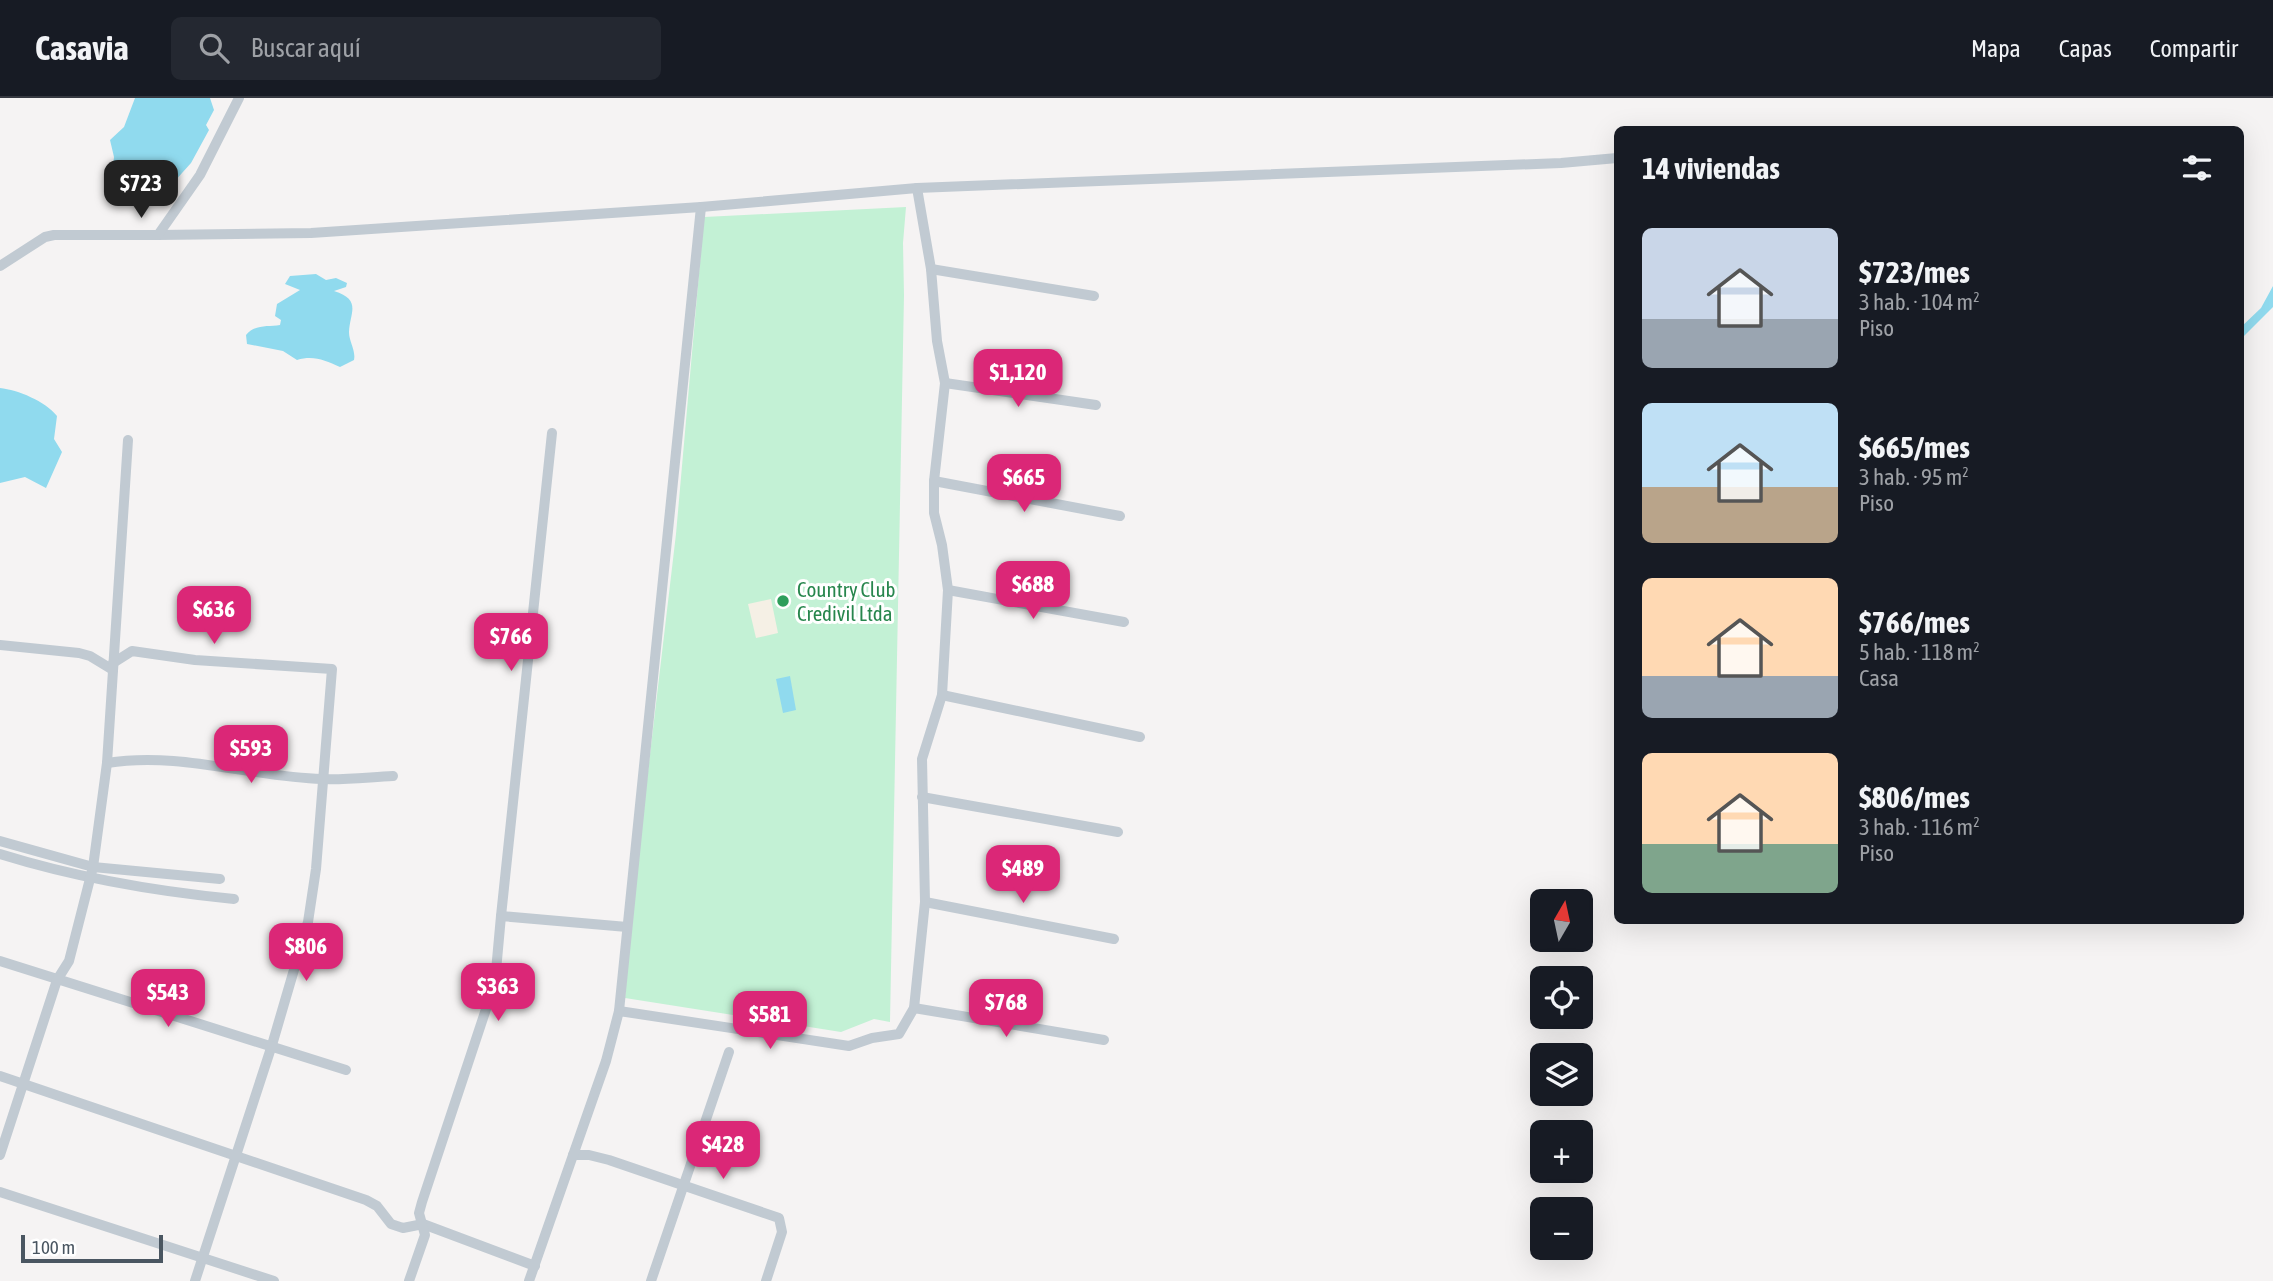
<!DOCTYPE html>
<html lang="es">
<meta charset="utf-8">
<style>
:root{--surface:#171b24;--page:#242831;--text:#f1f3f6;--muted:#9ea1a6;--line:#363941;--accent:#db2777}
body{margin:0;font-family:"Asap Condensed",sans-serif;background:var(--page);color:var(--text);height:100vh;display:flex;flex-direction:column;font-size:26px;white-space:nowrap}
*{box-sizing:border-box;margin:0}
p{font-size:23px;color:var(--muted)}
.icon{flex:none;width:38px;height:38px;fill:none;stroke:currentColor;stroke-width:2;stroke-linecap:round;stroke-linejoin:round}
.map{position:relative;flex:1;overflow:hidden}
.drawer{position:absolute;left:1614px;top:28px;width:630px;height:798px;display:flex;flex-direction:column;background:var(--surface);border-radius:10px;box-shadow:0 7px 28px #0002}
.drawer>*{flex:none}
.needle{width:46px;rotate:9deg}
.fabs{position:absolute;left:1530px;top:791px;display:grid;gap:14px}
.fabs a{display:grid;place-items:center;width:63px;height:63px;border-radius:10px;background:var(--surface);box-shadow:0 7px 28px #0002;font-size:35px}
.scale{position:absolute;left:21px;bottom:18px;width:142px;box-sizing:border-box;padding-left:7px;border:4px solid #4a5661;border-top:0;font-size:19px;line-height:24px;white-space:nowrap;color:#4a5661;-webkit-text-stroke:5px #fff;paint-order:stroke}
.price{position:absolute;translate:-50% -60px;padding:0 16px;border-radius:14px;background:var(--accent);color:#fff;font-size:23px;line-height:46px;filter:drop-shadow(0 2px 4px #0008)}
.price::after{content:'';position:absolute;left:50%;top:42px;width:21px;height:16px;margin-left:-10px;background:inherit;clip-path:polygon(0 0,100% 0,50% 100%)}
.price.active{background:#222;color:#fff}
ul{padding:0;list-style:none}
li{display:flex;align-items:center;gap:21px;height:175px;padding:0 28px}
li span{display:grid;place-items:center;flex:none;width:196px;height:140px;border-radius:10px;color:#555}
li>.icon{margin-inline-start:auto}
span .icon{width:84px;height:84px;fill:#fffc;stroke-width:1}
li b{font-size:30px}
h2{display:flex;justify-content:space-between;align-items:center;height:84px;padding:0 28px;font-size:30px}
header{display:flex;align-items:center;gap:42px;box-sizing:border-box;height:98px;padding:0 35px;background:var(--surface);border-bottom:2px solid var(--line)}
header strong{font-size:33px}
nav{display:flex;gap:38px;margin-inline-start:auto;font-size:24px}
.search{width:490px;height:63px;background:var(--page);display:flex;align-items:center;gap:18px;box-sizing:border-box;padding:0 24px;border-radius:10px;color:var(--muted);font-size:26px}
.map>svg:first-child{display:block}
.green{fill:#c3f1d5}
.sand{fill:#f5f0e5}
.water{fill:#90daee}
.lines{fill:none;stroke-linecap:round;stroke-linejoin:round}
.minor{stroke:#c1cad2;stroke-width:10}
.leisure-dot{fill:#2e9e5b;stroke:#fff;stroke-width:2.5}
.labels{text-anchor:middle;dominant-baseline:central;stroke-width:6;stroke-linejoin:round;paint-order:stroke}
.leisure-label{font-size:21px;fill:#27864d;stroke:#fff;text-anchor:start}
</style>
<header>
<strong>Casavia</strong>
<div class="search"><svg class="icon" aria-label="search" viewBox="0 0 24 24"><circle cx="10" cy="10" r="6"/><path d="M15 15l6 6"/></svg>Buscar aquí</div>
<nav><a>Mapa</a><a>Capas</a><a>Compartir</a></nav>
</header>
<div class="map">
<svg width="2273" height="1183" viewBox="0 0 2273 1183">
<rect width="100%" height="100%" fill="#f5f3f3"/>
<!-- green -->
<polygon class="green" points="906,109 903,145 904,197 890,924 874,921 841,934 625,900 632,809 676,436 704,119"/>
<!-- sand -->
<polygon class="sand" points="771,501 778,535 756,540 748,506"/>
<!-- water -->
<g class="water">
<polygon points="135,0 210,0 214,12 206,27 209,32 191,65 156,104 147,107 121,97 118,84 112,76 114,59 110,42 124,29"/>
<path d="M316,176L326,182L336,180L347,185L346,189L334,193C362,202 350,214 349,234C349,244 356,252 354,262L340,269C325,262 313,257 297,262L283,253L247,246L246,237C255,226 268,229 280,227L281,222L275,218L277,206L300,192L285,186L290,178Z"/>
<polygon points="2273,188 2273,209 2240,242 2240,230 2261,210"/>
<path d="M0,290C18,292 45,303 57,318L54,341L62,354L46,390L25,379L0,385Z"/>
<polygon points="790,578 796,612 783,615 776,581"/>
</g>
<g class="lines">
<!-- minor -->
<g class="minor">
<polyline points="158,137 311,135 701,109 917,90 1561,65 1617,60"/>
<polyline points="0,168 45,139 54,137 158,137 200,77 239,0"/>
<polyline points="931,171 1094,198"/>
<polyline points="945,285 1096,307"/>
<polyline points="934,383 1120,418"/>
<polyline points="948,492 1124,524"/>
<polyline points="0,547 79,555 90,558 113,572"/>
<polyline points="113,565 132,553 195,562 332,571 316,771 308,824 272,947 195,1183"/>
<polyline points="942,597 1140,639"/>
<path d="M107,665C179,653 251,679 322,681C346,682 370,679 393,678"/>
<polyline points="922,699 1118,734"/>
<polyline points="0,743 93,769 107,665 128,342"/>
<path d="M0,756C77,780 153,793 234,801"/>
<polyline points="925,804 1114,841"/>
<polyline points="501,818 552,335"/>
<polyline points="0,863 346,972"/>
<polyline points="914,910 1104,942"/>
<polyline points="619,913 849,948 872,940 899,936 914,910 925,804 922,661 942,597 948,492 942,447 934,415 934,383 945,285 937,243 931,171 917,90"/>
<polyline points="0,978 366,1102 377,1108 391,1126 403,1130 423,1126 535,1168"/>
<polyline points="0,1057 57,882 69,863 93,769 220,781"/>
<polyline points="573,1057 589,1057 609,1062 779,1120 782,1134 766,1183"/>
<polyline points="0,1094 274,1183"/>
<polyline points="409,1183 425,1137 419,1115 422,1104 495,884 501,818 627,829"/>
<polyline points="529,1183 606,963 619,913 701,109"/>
<polyline points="651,1183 729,954"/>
</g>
</g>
<!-- markers -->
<circle class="leisure-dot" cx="783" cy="503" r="7"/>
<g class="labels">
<!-- leisure labels -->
<g class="leisure-label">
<text x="797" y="491">Country Club<tspan x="797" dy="24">Credivil Ltda</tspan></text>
</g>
</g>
</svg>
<div class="fabs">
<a><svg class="needle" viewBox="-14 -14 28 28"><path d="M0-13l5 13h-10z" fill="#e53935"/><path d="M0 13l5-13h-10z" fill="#9ea1a6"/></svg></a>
<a><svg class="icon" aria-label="locate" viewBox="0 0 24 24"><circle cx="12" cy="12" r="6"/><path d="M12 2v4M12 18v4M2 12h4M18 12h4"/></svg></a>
<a><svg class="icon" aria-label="layers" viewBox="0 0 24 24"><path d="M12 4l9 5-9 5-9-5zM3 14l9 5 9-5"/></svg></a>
<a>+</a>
<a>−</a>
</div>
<div class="scale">100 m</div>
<b class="price active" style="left:141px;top:122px">$723</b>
<b class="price" style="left:1018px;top:311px">$1,120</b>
<b class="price" style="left:1024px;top:416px">$665</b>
<b class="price" style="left:1033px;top:523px">$688</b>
<b class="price" style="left:214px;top:548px">$636</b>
<b class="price" style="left:511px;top:575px">$766</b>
<b class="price" style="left:251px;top:687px">$593</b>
<b class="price" style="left:1023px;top:807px">$489</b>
<b class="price" style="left:306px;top:885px">$806</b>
<b class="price" style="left:498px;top:925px">$363</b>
<b class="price" style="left:168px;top:931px">$543</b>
<b class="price" style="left:1006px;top:941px">$768</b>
<b class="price" style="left:770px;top:953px">$581</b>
<b class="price" style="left:723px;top:1083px">$428</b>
<section class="drawer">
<h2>14 viviendas<svg class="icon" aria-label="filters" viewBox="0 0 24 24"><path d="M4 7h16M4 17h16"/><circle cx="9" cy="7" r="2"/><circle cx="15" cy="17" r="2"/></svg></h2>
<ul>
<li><span style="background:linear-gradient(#c9d6e8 65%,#9aa5b1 0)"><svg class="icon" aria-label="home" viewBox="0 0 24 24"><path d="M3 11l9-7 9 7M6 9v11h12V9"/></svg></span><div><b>$723/mes</b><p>3 hab. · 104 m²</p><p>Piso</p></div></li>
<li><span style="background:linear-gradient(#bfe0f5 60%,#b9a48a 0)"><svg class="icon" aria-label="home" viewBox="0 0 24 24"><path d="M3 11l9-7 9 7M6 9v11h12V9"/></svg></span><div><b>$665/mes</b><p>3 hab. · 95 m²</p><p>Piso</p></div></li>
<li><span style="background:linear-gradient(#ffd9b3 70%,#9aa5b1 0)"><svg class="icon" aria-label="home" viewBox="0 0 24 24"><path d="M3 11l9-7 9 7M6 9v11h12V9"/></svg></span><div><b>$766/mes</b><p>5 hab. · 118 m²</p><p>Casa</p></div></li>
<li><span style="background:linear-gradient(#ffd9b3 65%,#7fa58c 0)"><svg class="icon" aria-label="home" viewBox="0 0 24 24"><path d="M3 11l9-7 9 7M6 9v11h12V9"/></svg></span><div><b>$806/mes</b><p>3 hab. · 116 m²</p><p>Piso</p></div></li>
</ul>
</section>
</div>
